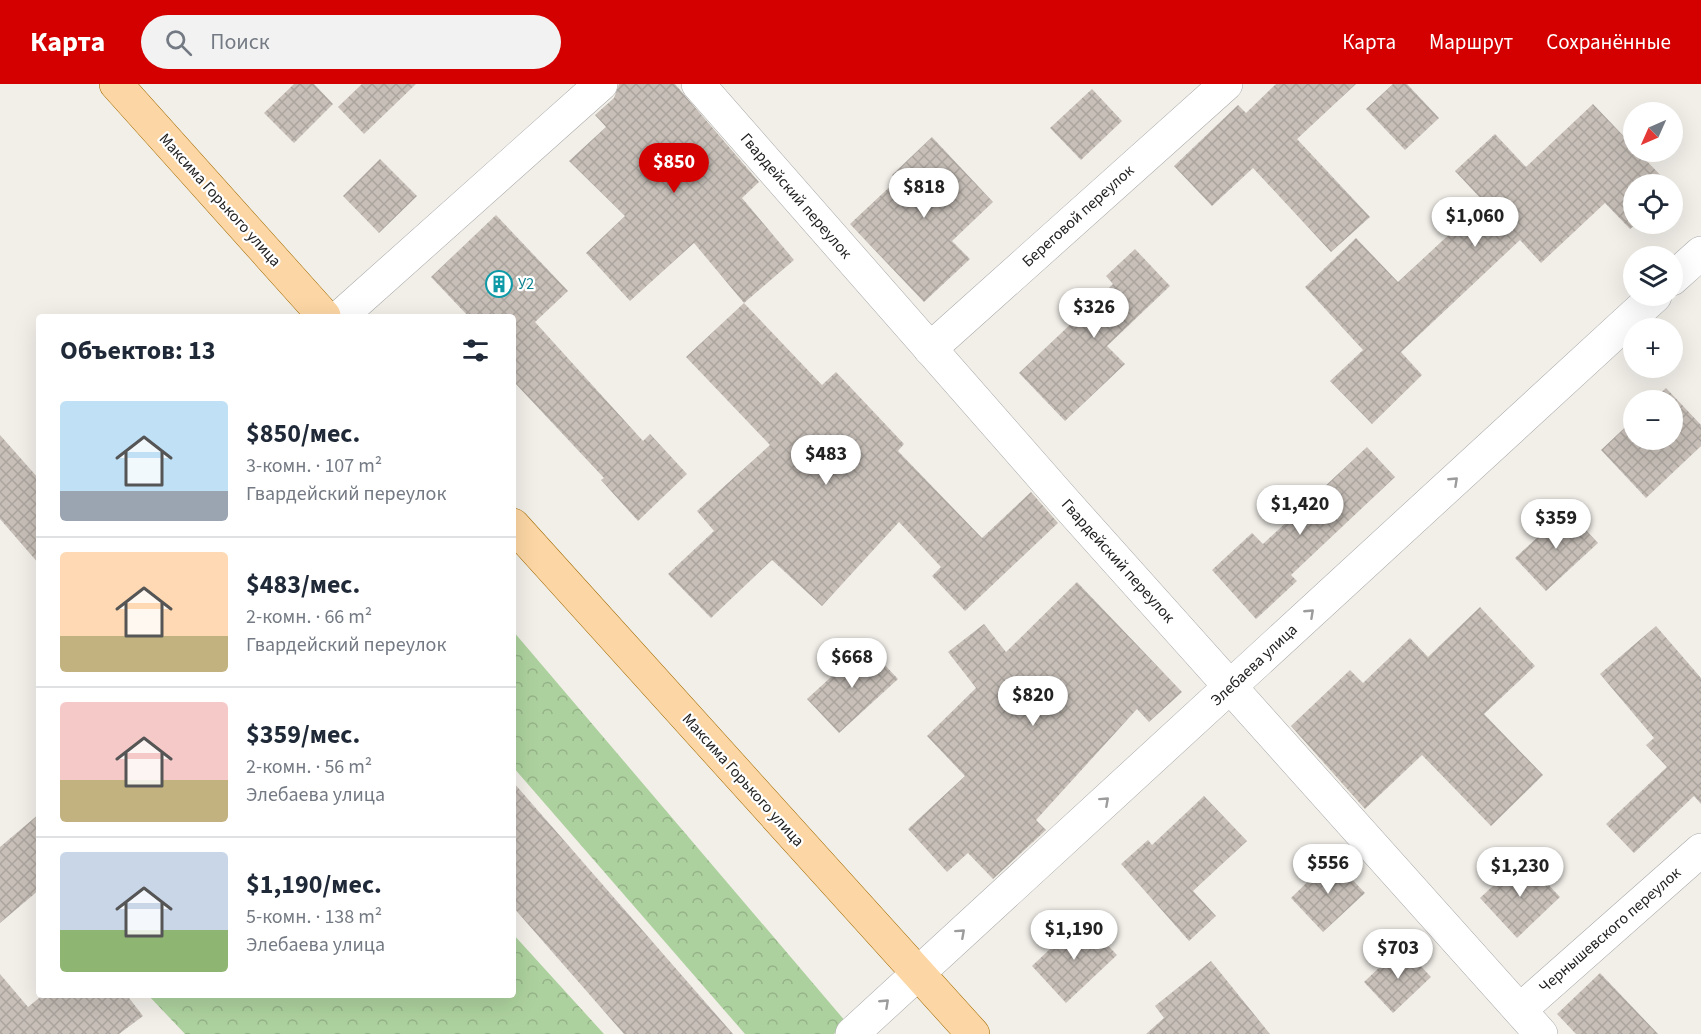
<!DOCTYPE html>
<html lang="ru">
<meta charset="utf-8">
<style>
:root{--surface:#fff;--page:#f2f2f3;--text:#1f2937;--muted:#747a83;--line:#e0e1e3;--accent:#d40000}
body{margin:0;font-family:"Source Sans 3",sans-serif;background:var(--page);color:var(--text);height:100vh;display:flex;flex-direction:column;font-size:22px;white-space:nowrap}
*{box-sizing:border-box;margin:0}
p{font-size:20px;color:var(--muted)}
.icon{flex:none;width:33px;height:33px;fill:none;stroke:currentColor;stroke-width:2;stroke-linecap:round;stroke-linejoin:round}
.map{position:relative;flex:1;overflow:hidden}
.sheet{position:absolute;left:36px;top:230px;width:480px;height:684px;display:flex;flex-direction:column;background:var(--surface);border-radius:6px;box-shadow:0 6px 24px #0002}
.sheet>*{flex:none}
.needle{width:39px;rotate:225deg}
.fabs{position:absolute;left:1623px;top:18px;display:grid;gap:12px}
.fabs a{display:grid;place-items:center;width:60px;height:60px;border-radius:50%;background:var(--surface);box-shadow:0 6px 24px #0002;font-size:30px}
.price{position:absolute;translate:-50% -51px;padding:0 14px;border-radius:21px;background:#fff;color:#222;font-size:20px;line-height:39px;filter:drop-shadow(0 2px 3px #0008)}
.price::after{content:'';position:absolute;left:50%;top:36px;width:18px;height:14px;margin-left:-9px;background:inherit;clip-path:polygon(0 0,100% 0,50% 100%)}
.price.active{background:var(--accent);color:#fff}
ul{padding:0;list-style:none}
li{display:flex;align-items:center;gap:18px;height:150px;padding:0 24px}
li+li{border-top:2px solid var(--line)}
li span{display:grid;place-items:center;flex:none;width:168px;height:120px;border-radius:6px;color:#555}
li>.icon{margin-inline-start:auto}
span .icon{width:72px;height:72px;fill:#fffc;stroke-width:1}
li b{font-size:26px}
h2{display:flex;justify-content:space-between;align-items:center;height:72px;padding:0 24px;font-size:26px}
header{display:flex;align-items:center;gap:36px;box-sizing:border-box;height:84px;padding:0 30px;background:var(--accent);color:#fff}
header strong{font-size:28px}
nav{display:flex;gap:33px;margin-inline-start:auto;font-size:21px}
.search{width:420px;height:54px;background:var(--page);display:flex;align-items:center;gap:15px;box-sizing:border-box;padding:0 21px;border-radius:33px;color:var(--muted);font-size:22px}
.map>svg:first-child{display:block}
.forest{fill:url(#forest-crowns)}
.building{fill:url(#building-cross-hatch)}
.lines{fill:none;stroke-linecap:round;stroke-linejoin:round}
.minor-casing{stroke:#a9a9a9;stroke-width:34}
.tertiary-casing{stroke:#a9a9a9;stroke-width:34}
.primary-casing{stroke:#a06b00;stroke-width:34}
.minor{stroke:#fff;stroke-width:33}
.tertiary{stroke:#fff;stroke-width:33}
.primary{stroke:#fcd6a4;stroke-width:33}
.oneway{stroke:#9c9c9c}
.labels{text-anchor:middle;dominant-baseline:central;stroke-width:4.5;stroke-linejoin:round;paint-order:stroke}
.street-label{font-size:16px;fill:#222;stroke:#fff}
.culture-label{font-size:16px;fill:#0d838f;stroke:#fff;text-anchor:start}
</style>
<header>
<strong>Карта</strong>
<div class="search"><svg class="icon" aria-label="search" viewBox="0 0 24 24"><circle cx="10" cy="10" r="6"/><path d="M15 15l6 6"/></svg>Поиск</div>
<nav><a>Карта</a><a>Маршрут</a><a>Сохранённые</a></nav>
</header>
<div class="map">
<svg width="1701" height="950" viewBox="0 0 1701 950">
<defs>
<pattern id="forest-crowns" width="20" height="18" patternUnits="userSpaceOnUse" patternTransform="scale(1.5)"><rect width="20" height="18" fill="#add19e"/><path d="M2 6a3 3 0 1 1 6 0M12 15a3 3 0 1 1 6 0" fill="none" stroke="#95b388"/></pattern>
<pattern id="building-cross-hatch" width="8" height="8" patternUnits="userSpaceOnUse" patternTransform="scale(1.5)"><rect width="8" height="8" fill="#c7bfb8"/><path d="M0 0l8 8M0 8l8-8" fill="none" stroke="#aba49e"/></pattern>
</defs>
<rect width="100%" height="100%" fill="#f2efe9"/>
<!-- forest -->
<g class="forest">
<polygon points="513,547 846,938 834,950 745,950 513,683"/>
<polygon points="513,850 604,950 185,950 148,911 513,910"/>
</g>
<!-- building -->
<g class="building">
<polygon points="294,0 314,0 333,20 294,59 264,29"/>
<polygon points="362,0 416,0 364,50 338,23"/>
<polygon points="619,0 675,0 759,98 742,114 794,176 744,219 694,159 630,217 586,169 625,132 569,77 606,43 595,31 614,14"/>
<polygon points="1276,0 1356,0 1297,55 1370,133 1331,168 1253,84 1212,122 1174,82 1238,21 1246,29"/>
<polygon points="1393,0 1407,0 1439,34 1405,66 1366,25"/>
<polygon points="1092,5 1122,37 1081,76 1050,44"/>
<polygon points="1593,20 1634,63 1634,68 1638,68 1669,100 1634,100 1634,140 1636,140 1630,145 1605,119 1541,179 1520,156 1401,268 1422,291 1372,340 1330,297 1363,266 1305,203 1356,154 1398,198 1484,118 1455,87 1495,50 1526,83"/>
<polygon points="932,53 993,118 952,157 970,175 924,218 850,140 897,96 892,91"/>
<polygon points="380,75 417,112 379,149 343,112"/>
<polygon points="496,131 568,207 535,238 643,357 650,350 687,390 638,437 601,396 604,394 513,297 513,232 468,232 431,193"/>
<polygon points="1135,165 1170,202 1107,262 1125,280 1065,337 1019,289 1113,200 1106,192"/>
<polygon points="744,219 822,301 836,288 904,360 898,367 982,454 1031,408 1058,439 965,527 932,492 941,483 899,438 822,522 772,476 711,534 668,490 714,447 697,427 770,361 686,273"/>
<polygon points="1666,304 1701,341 1701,362 1646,414 1601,366 1634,335 1634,356 1672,356 1672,316 1653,316"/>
<polygon points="0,351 39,395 39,480 0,435"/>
<polygon points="1367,363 1395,393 1291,491 1297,497 1256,535 1212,486 1252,449 1263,460"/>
<polygon points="1567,426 1598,459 1546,507 1515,474"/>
<polygon points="1077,498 1182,608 1149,638 1137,625 1036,736 1046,746 993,795 968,769 947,788 908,745 965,692 927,652 976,604 948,568 984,540 1006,568"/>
<polygon points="1480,523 1535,582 1484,630 1543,691 1491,742 1422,671 1365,725 1291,642 1350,586 1363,599 1410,554 1428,573"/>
<polygon points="1656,542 1701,594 1701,720 1694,712 1634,769 1606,740 1667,683 1646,661 1654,654 1600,590"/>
<polygon points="866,561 898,595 839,649 807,615"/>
<polygon points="513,698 733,950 624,950 513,823"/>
<polygon points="1204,712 1247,757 1193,807 1216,832 1189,857 1121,780 1148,756 1152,761"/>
<polygon points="39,730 39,806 0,839 0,763"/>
<polygon points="1332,774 1365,809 1323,848 1291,814"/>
<polygon points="1523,774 1560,813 1517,854 1480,814"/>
<polygon points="1082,835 1117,871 1066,919 1032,882"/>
<polygon points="1402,862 1431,893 1393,929 1364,898"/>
<polygon points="1211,877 1270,950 1146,950 1164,934 1155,922"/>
<polygon points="1600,889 1658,950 1576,950 1557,930"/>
<polygon points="0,890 28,923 44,910 126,910 143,932 119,950 0,950"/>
</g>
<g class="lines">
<defs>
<g id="minor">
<polyline points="698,0 1062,415 1541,950"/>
<polyline points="341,232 601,0"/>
<polyline points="930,265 1226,0"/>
<polyline points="1520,926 1701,766"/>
</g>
<g id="tertiary">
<polyline points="1672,195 1701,169"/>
<polyline points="852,950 1655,212"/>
</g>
<g id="primary">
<polyline points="116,0 324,232"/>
<polyline points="513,441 973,950"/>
</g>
</defs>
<!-- minor casing -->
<use href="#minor" class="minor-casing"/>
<!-- tertiary casing -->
<use href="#tertiary" class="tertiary-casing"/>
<!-- primary casing -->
<use href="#primary" class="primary-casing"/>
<!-- minor -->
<use href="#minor" class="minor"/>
<!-- tertiary -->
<use href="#tertiary" class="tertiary"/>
<!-- primary -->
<use href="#primary" class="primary"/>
</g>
<!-- one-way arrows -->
<defs><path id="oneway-chevron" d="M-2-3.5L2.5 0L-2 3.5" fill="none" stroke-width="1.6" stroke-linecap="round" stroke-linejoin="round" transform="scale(1.5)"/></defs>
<g class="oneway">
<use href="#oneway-chevron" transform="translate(1454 397) rotate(-43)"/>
<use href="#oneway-chevron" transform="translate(1310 529) rotate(-43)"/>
<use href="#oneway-chevron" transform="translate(1105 717) rotate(-42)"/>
<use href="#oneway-chevron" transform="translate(961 849) rotate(-42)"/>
<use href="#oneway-chevron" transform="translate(885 919) rotate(-43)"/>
</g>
<!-- icons -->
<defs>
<symbol id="building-ring" viewBox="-11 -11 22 22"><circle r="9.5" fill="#fff" stroke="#0f9aa8" stroke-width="1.5"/><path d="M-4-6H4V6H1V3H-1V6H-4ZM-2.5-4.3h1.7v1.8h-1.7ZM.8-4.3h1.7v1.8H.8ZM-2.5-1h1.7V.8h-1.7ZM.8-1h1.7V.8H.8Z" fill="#0f9aa8"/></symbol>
</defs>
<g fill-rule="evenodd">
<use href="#building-ring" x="484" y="185" width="30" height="30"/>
</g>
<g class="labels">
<!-- street labels -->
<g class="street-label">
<text transform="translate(796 112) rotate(49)">Гвардейский переулок</text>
<text transform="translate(220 116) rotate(48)">Максима Горького улица</text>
<text transform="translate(1078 132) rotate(-42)">Береговой переулок</text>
<text transform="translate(1118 477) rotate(48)">Гвардейский переулок</text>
<text transform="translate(1254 581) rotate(-43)">Элебаева улица</text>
<text transform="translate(743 696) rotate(48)">Максима Горького улица</text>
<text transform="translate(1610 846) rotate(-41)">Чернышевского переулок</text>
</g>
<!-- culture labels -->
<g class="culture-label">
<text x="518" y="200">У2</text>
</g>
</g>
</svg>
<div class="fabs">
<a><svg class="needle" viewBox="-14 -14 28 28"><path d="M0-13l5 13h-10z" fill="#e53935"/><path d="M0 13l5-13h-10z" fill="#747a83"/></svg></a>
<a><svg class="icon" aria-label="locate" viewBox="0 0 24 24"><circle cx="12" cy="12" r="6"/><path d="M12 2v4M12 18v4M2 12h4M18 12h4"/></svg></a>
<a><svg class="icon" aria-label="layers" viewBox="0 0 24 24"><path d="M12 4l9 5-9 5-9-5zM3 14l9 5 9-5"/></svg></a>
<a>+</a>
<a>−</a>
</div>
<b class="price active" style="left:674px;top:110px">$850</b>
<b class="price" style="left:924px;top:135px">$818</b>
<b class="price" style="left:1475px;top:164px">$1,060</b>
<b class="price" style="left:1094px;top:255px">$326</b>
<b class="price" style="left:826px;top:402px">$483</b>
<b class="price" style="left:1300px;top:452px">$1,420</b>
<b class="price" style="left:1556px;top:466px">$359</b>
<b class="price" style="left:852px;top:605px">$668</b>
<b class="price" style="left:1033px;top:643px">$820</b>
<b class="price" style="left:1328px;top:811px">$556</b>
<b class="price" style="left:1520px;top:814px">$1,230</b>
<b class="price" style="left:1074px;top:877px">$1,190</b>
<b class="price" style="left:1398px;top:896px">$703</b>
<section class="sheet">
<h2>Объектов: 13<svg class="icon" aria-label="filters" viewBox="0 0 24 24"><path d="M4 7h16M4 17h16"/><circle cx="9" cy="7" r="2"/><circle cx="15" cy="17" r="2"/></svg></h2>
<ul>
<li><span style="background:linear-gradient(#bfe0f5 75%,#9aa5b1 0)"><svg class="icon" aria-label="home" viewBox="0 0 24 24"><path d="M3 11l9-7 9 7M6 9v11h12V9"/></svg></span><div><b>$850/мес.</b><p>3-комн. · 107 m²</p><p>Гвардейский переулок</p></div></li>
<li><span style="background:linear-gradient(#ffd9b3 70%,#c2b280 0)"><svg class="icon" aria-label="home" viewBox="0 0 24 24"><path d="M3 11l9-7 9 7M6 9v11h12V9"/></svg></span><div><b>$483/мес.</b><p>2-комн. · 66 m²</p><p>Гвардейский переулок</p></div></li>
<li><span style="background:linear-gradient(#f6c9c9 65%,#c2b280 0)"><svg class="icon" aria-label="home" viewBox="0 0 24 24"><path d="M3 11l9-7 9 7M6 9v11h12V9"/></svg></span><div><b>$359/мес.</b><p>2-комн. · 56 m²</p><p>Элебаева улица</p></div></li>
<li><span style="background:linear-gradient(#c9d6e8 65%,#8fb573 0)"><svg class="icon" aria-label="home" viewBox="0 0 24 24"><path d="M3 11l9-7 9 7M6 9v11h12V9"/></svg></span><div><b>$1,190/мес.</b><p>5-комн. · 138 m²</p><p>Элебаева улица</p></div></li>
</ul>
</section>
</div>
